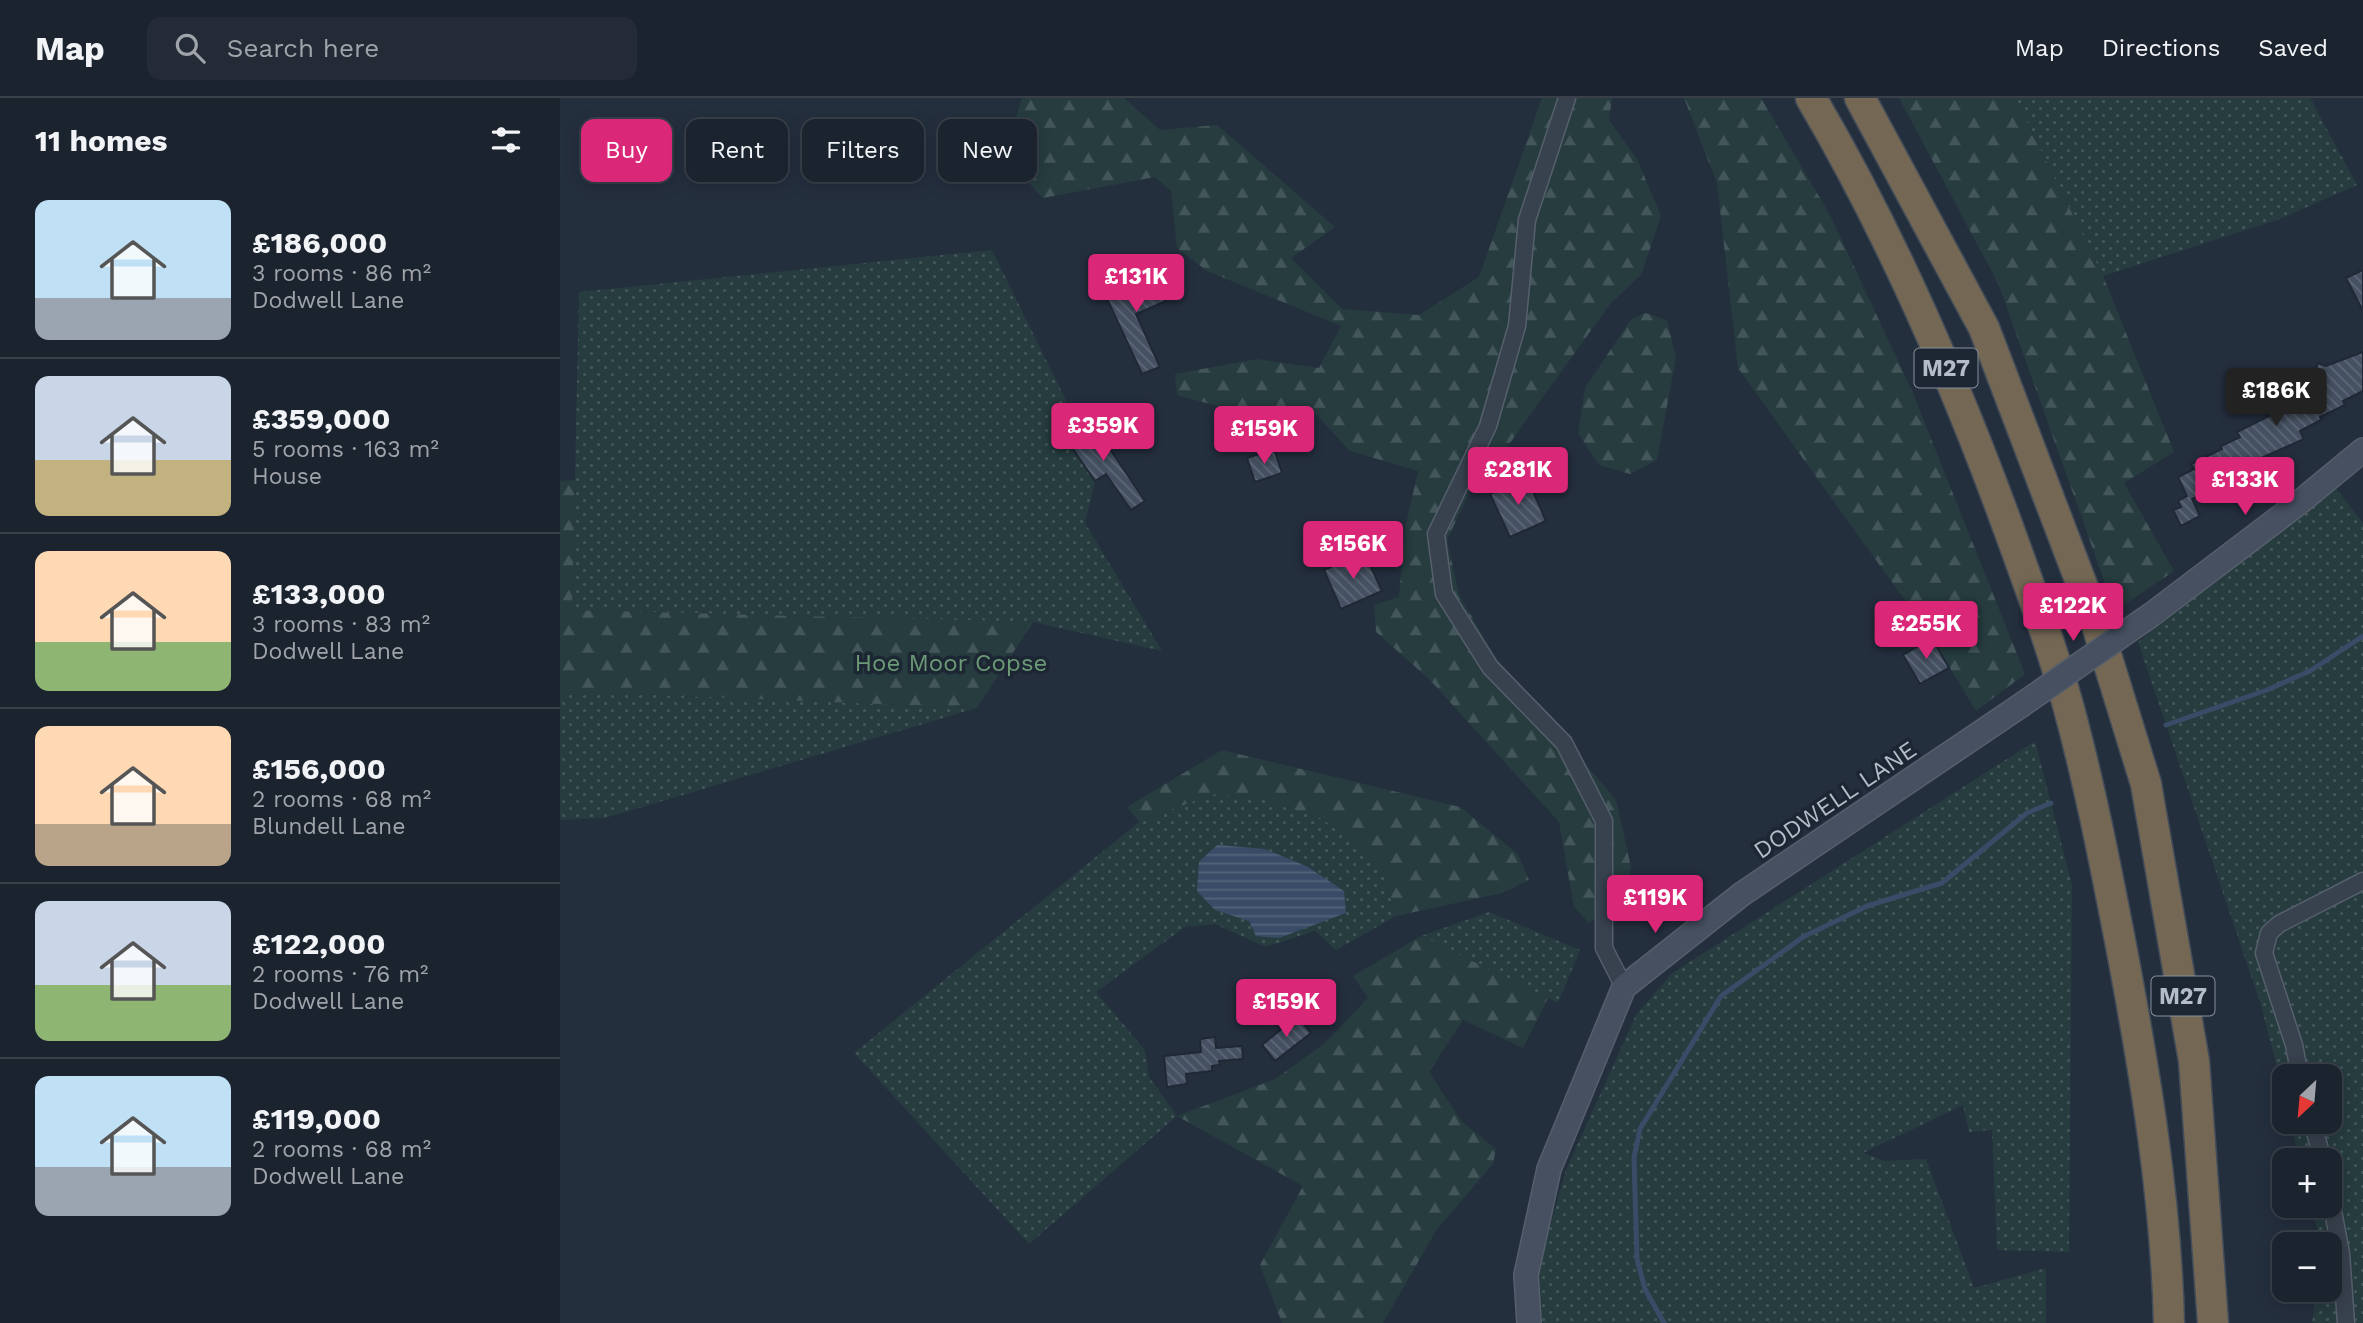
<!DOCTYPE html>
<meta charset="utf-8">
<style>
:root{--surface:#1b232e;--page:#242b36;--text:#f1f3f6;--muted:#a0a4aa;--line:#39404a;--accent:#db2777}
body{margin:0;font-family:"Work Sans",sans-serif;background:var(--page);color:var(--text);height:100vh;display:flex;flex-direction:column;font-size:26px;white-space:nowrap}
*{box-sizing:border-box;margin:0}
p{font-size:23px;color:var(--muted)}
.icon{flex:none;width:38px;height:38px;fill:none;stroke:currentColor;stroke-width:2;stroke-linecap:round;stroke-linejoin:round}
.map{position:relative;flex:1;overflow:hidden}
.sheet{display:flex;flex-direction:column;background:var(--surface);width:560px}
.sheet>*{flex:none}
.banner{position:absolute;left:21px;top:21px;width:665px;height:63px;display:flex;gap:14px}
.needle{width:46px;rotate:206deg}
.buttons{position:absolute;left:1712px;top:966px;display:grid;gap:14px}
.buttons a{display:grid;place-items:center;width:70px;height:70px;border-radius:14px;background:var(--surface);box-shadow:0 4px 18px #0003,0 0 0 2px var(--line);font-size:35px}
.price{position:absolute;translate:-50% -60px;padding:0 16px;border-radius:7px;background:var(--accent);color:#fff;font-size:23px;line-height:46px;filter:drop-shadow(0 2px 4px #0008)}
.price::after{content:'';position:absolute;left:50%;top:42px;width:21px;height:16px;margin-left:-10px;background:inherit;clip-path:polygon(0 0,100% 0,50% 100%)}
.price.active{background:#222;color:#fff}
ul{padding:0;list-style:none}
li{display:flex;align-items:center;gap:21px;height:175px;padding:0 35px}
li+li{border-top:2px solid var(--line)}
li span{display:grid;place-items:center;flex:none;width:196px;height:140px;border-radius:14px;color:#555}
li>.icon{margin-inline-start:auto}
span .icon{width:84px;height:84px;fill:#fffc;stroke-width:1}
li b{font-size:30px}
h2{display:flex;justify-content:space-between;align-items:center;height:84px;padding:0 35px;font-size:30px}
.tag{padding:0 24px;border-radius:14px;background:var(--surface);box-shadow:0 4px 18px #0003,0 0 0 2px var(--line);font-size:24px;line-height:63px}
.tag.active{background:var(--accent);color:#fff}
header{display:flex;align-items:center;gap:42px;box-sizing:border-box;height:98px;padding:0 35px;background:var(--surface);border-bottom:2px solid var(--line)}
header strong{font-size:33px}
nav{display:flex;gap:38px;margin-inline-start:auto;font-size:24px}
.search{width:490px;height:63px;background:var(--page);display:flex;align-items:center;gap:18px;box-sizing:border-box;padding:0 24px;border-radius:14px;color:var(--muted);font-size:26px}
main{display:flex;flex:1;min-height:0}
.map>svg:first-child{display:block}
.grass{fill:url(#grass-dots)}
.forest{fill:url(#forest-firs)}
.water{fill:url(#water-rules)}
.lines{fill:none;stroke-linecap:round;stroke-linejoin:round}
.stream{stroke:#394c67;stroke-width:5}
.building{fill:url(#building-back-hatch);stroke:#1f2835;stroke-width:2}
.street-casing{stroke:#565f6c;stroke-width:19}
.secondary-casing{stroke:#565f6c;stroke-width:26}
.highway-casing{stroke:#434c59;stroke-width:33}
.street{stroke:#38414e;stroke-width:16}
.secondary{stroke:#465061;stroke-width:23}
.highway{stroke:#746855;stroke-width:30}
.secondary-bridge-casing{stroke:#565f6c;stroke-width:26;stroke-linecap:butt}
.secondary-bridge{stroke:#465061;stroke-width:23}
.labels{text-anchor:middle;dominant-baseline:central;stroke-width:7;stroke-linejoin:round;paint-order:stroke}
.shield{fill:#1d2633;stroke:#878f9c;stroke-width:2}
.shield-label{font-size:23px;font-weight:bold;fill:#b4bcc9}
.park-label{font-size:24px;fill:#6b9a76;stroke:#1d2633}
.street-label{font-size:24px;fill:#b4bcc9;stroke:#1d2633}
</style>
<header>
<strong>Map</strong>
<div class="search"><svg class="icon" aria-label="search" viewBox="0 0 24 24"><circle cx="10" cy="10" r="6"/><path d="M15 15l6 6"/></svg>Search here</div>
<nav><a>Map</a><a>Directions</a><a>Saved</a></nav>
</header>
<main>
<section class="sheet">
<h2>11 homes<svg class="icon" aria-label="filters" viewBox="0 0 24 24"><path d="M4 7h16M4 17h16"/><circle cx="9" cy="7" r="2"/><circle cx="15" cy="17" r="2"/></svg></h2>
<ul>
<li><span style="background:linear-gradient(#bfe0f5 70%,#9aa5b1 0)"><svg class="icon" aria-label="home" viewBox="0 0 24 24"><path d="M3 11l9-7 9 7M6 9v11h12V9"/></svg></span><div><b>£186,000</b><p>3 rooms · 86 m²</p><p>Dodwell Lane</p></div></li>
<li><span style="background:linear-gradient(#c9d6e8 60%,#c2b280 0)"><svg class="icon" aria-label="home" viewBox="0 0 24 24"><path d="M3 11l9-7 9 7M6 9v11h12V9"/></svg></span><div><b>£359,000</b><p>5 rooms · 163 m²</p><p>House</p></div></li>
<li><span style="background:linear-gradient(#ffd9b3 65%,#8fb573 0)"><svg class="icon" aria-label="home" viewBox="0 0 24 24"><path d="M3 11l9-7 9 7M6 9v11h12V9"/></svg></span><div><b>£133,000</b><p>3 rooms · 83 m²</p><p>Dodwell Lane</p></div></li>
<li><span style="background:linear-gradient(#ffd9b3 70%,#b9a48a 0)"><svg class="icon" aria-label="home" viewBox="0 0 24 24"><path d="M3 11l9-7 9 7M6 9v11h12V9"/></svg></span><div><b>£156,000</b><p>2 rooms · 68 m²</p><p>Blundell Lane</p></div></li>
<li><span style="background:linear-gradient(#c9d6e8 60%,#8fb573 0)"><svg class="icon" aria-label="home" viewBox="0 0 24 24"><path d="M3 11l9-7 9 7M6 9v11h12V9"/></svg></span><div><b>£122,000</b><p>2 rooms · 76 m²</p><p>Dodwell Lane</p></div></li>
<li><span style="background:linear-gradient(#bfe0f5 65%,#9aa5b1 0)"><svg class="icon" aria-label="home" viewBox="0 0 24 24"><path d="M3 11l9-7 9 7M6 9v11h12V9"/></svg></span><div><b>£119,000</b><p>2 rooms · 68 m²</p><p>Dodwell Lane</p></div></li>
</ul>
</section>
<div class="map">
<svg width="1803" height="1225" viewBox="0 0 1803 1225">
<defs>
<pattern id="grass-dots" width="8" height="8" patternUnits="userSpaceOnUse" patternTransform="scale(1.75)"><rect width="8" height="8" fill="#263c3f"/><path d="M2 2h.1M6 6h.1" fill="none" stroke="#435659" stroke-width="1.8" stroke-linecap="round"/></pattern>
<pattern id="forest-firs" width="22" height="20" patternUnits="userSpaceOnUse" patternTransform="scale(1.75)"><rect width="22" height="20" fill="#263c3f"/><path d="M5 1l3.5 6h-7zM16 11l3.5 6h-7z" fill="#435659"/></pattern>
<pattern id="water-rules" width="6" height="5" patternUnits="userSpaceOnUse" patternTransform="scale(1.75)"><rect width="6" height="5" fill="#394c67"/><path d="M0 2.5h6" fill="none" stroke="#53647b"/></pattern>
<pattern id="building-back-hatch" width="6" height="6" patternUnits="userSpaceOnUse" patternTransform="scale(1.75)"><rect width="6" height="6" fill="#455162"/><path d="M-1 5l2 2M0 0l6 6M5-1l2 2" fill="none" stroke="#5d6877"/></pattern>
</defs>
<rect width="100%" height="100%" fill="#242f3e"/>
<!-- grass -->
<g class="grass">
<polygon points="1455,0 1750,0 1797,87 1720,121 1543,178"/>
<polygon points="432,152 520,331 506,341 535,383 525,425 602,553 473,524 12,512 19,194"/>
<polygon points="1772,385 1803,425 1803,1225 1752,1225 1757,1192 1769,1192 1769,1146 1761,1146 1751,1108 1769,1108 1769,1062 1740,1062 1730,1024 1769,1024 1769,978 1724,978 1724,997 1701,907 1578,544"/>
<polygon points="0,593 417,610 45,720 0,722"/>
<polygon points="1475,643 1512,787 1509,1154 1437,1152 1432,1032 1409,1034 1403,1007 1303,1055 1325,1063 1366,1061 1414,1190 1486,1170 1486,1225 981,1225 977,1174 1006,1072 1076,917 1111,876"/>
<polygon points="652,696 704,700 774,727 823,771 836,818 776,852 755,833 705,849 655,826 625,829 536,894 585,952 589,979 617,1018 469,1146 294,955 579,724"/>
<polygon points="929,814 1020,852 998,905 861,838"/>
</g>
<!-- forest -->
<g class="forest">
<polygon points="462,0 564,0 600,32 657,27 775,129 731,160 782,211 859,217 919,179 982,0 1052,0 1049,22 1078,63 1101,118 1081,177 1050,206 942,356 915,383 887,442 899,497 938,563 1056,702 1071,769 1062,802 1029,825 1014,809 999,724 869,581 816,534 814,507 839,499 845,431 858,373 790,353 749,309 665,310 617,297 615,276 697,261 759,270 781,228 647,173 617,150 611,93 595,79 483,100 444,60"/>
<polygon points="1124,0 1201,0 1270,117 1352,293 1465,576 1416,613 1372,540 1178,270 1157,85"/>
<polygon points="1339,0 1455,0 1543,178 1614,354 1564,385 1614,473 1555,513 1438,185"/>
<polygon points="1085,215 1107,222 1116,259 1097,362 1070,376 1039,367 1018,335 1025,290 1071,221"/>
<polygon points="15,382 12,512 473,524 417,610 0,593 0,383"/>
<polygon points="662,652 900,709 958,756 969,782 942,795 836,818 823,771 774,727 704,700 652,696 579,724 567,709"/>
<polygon points="861,838 988,900 963,950 903,922 869,974 902,1024 936,1051 933,1066 877,1131 823,1225 722,1225 700,1167 743,1088 617,1018 715,981 765,945 808,900 793,878"/>
</g>
<!-- water -->
<polygon class="water" points="657,747 705,751 748,769 784,793 786,815 719,840 696,838 689,823 655,812 637,793 639,764"/>
<g class="lines">
<!-- stream -->
<g class="stream">
<polyline points="1606,627 1707,592 1750,573 1803,538"/>
<polyline points="1104,1225 1085,1191 1077,1161 1074,1060 1080,1031 1161,898 1243,839 1307,808 1382,785 1467,715 1491,705"/>
</g>
</g>
<!-- building -->
<g class="building">
<polygon points="590,170 606,203 576,216 600,269 582,276 543,192"/>
<polygon points="1803,172 1803,213 1786,180"/>
<polygon points="1803,254 1803,293 1783,303 1785,307 1760,319 1761,322 1740,333 1744,341 1638,388 1642,397 1632,401 1640,418 1621,428 1613,412 1621,409 1618,403 1627,398 1618,379 1634,371 1631,366 1662,351 1661,348 1680,339 1677,334 1731,307 1725,296 1752,283 1758,265 1766,268"/>
<polygon points="531,323 585,403 571,412 546,376 535,383 506,341"/>
<polygon points="714,351 722,375 695,384 687,360"/>
<polygon points="967,380 986,423 950,439 930,396"/>
<polygon points="804,454 822,493 781,511 764,472"/>
<polygon points="1372,540 1389,570 1360,586 1343,557"/>
<polygon points="737,918 751,935 715,963 702,947"/>
<polygon points="655,939 656,950 682,948 683,961 659,963 660,967 652,968 652,973 626,976 627,986 607,989 604,958 641,954 640,941"/>
</g>
<g class="lines">
<defs>
<g id="street">
<polyline points="1007,0 967,122 957,228 928,328 876,436 884,496 930,569 1004,645 1044,723 1044,850 1064,889"/>
<polyline points="1740,978 1734,947 1704,855 1709,835 1719,826 1803,783"/>
<polyline points="1752,1024 1763,1062"/>
<polyline points="1769,1092 1781,1155 1786,1225"/>
</g>
<g id="secondary">
<polyline points="1591,517 1740,404 1803,352"/>
<polyline points="969,1225 966,1177 989,1071 1064,889 1182,796 1460,608"/>
</g>
<g id="highway">
<path d="M1251,0C1331,136 1394,281 1448,429C1469,487 1491,546 1508,607C1530,688 1546,770 1562,853C1585,975 1606,1100 1609,1225"/>
<polyline points="1300,0 1424,230 1535,521 1586,686 1634,963 1653,1225"/>
</g>
</defs>
<!-- street casing -->
<use href="#street" class="street-casing"/>
<!-- secondary casing -->
<use href="#secondary" class="secondary-casing"/>
<!-- highway casing -->
<use href="#highway" class="highway-casing"/>
<!-- street -->
<use href="#street" class="street"/>
<!-- secondary -->
<use href="#secondary" class="secondary"/>
<!-- highway -->
<use href="#highway" class="highway"/>
<defs>
<polyline id="secondary-bridge" points="1460,608 1591,517"/>
</defs>
<!-- secondary-bridge casing -->
<use href="#secondary-bridge" class="secondary-bridge-casing"/>
<!-- secondary-bridge -->
<use href="#secondary-bridge" class="secondary-bridge"/>
</g>
<g class="labels">
<!-- shield labels -->
<g class="shield">
<rect x="1354.5" y="250.5" width="63" height="39" rx="5"/>
<rect x="1591.5" y="878.5" width="63" height="39" rx="5"/>
</g>
<g class="shield-label">
<text x="1386" y="270">M27</text>
<text x="1623" y="898">M27</text>
</g>
<!-- park labels -->
<g class="park-label">
<text x="391" y="565">Hoe Moor Copse</text>
</g>
<!-- street labels -->
<g class="street-label">
<text transform="translate(1275 702) rotate(-34)">DODWELL LANE</text>
</g>
</g>
</svg>
<div class="buttons">
<a><svg class="needle" viewBox="-14 -14 28 28"><path d="M0-13l5 13h-10z" fill="#e53935"/><path d="M0 13l5-13h-10z" fill="#a0a4aa"/></svg></a>
<a>+</a>
<a>−</a>
</div>
<b class="price" style="left:576px;top:216px">£131K</b>
<b class="price active" style="left:1716px;top:330px">£186K</b>
<b class="price" style="left:543px;top:365px">£359K</b>
<b class="price" style="left:704px;top:368px">£159K</b>
<b class="price" style="left:958px;top:409px">£281K</b>
<b class="price" style="left:1685px;top:419px">£133K</b>
<b class="price" style="left:793px;top:483px">£156K</b>
<b class="price" style="left:1513px;top:545px">£122K</b>
<b class="price" style="left:1366px;top:563px">£255K</b>
<b class="price" style="left:1095px;top:837px">£119K</b>
<b class="price" style="left:726px;top:941px">£159K</b>
<div class="banner">
<a class="tag active">Buy</a>
<a class="tag">Rent</a>
<a class="tag">Filters</a>
<a class="tag">New</a>
</div>
</div>
</main>
